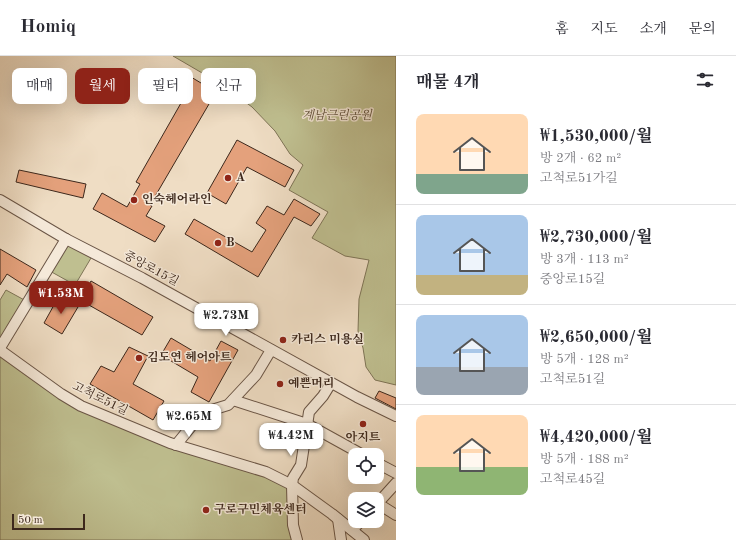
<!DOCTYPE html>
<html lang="ko">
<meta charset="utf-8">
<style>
:root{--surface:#fff;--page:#f2f2f3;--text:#2b2b33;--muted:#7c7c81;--line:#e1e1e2;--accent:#8f2418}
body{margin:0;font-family:"Old Standard TT","Noto Serif KR",serif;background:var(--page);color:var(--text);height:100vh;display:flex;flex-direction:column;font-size:15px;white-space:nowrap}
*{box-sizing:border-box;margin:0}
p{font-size:13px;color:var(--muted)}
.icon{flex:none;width:22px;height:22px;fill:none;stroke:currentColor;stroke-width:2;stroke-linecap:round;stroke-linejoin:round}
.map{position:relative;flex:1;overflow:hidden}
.drawer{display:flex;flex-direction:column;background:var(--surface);width:340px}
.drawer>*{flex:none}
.banner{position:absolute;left:12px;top:12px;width:324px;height:36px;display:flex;gap:8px}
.buttons{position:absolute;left:348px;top:392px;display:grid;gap:8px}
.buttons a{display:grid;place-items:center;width:36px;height:36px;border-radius:8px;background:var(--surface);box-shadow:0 4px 16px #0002;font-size:20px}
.scale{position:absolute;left:12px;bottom:10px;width:73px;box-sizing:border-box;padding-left:4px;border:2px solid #3d281c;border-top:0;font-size:11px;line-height:14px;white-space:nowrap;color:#3d281c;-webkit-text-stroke:3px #f5e9d9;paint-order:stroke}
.price{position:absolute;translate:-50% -34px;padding:0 9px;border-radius:8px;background:#fff;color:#222;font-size:13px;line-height:26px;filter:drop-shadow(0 1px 2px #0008)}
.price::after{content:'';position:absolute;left:50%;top:24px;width:12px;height:9px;margin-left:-6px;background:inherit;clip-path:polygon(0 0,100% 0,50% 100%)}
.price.current{background:var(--accent);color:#fff}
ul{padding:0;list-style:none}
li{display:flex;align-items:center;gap:12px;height:100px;padding:0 20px}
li+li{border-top:1px solid var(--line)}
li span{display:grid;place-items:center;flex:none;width:112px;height:80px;border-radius:8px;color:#555}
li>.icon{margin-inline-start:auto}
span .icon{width:48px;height:48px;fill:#fffc;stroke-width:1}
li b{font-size:17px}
h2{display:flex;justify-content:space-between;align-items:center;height:48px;padding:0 20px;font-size:17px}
.chip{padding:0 14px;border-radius:8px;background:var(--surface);box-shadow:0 4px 16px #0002;font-size:14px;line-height:36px}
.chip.current{background:var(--accent);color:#fff}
header{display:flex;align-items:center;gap:24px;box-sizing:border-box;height:56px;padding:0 20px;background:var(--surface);border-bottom:1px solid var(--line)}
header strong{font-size:19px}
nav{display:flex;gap:22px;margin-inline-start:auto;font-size:14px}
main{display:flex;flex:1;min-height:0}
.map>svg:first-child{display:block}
.green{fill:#bfbf90;stroke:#7e7456}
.building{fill:#e4a17c;stroke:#3d281c}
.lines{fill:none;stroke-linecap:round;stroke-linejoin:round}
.street-casing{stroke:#6a5546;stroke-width:12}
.street{stroke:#f5e9d9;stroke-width:10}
.poi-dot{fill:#8f2418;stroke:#f5e9d9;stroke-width:1.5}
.labels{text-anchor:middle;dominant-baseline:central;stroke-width:3;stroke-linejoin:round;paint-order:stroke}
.park-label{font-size:12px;font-style:italic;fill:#5e4e39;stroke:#f5e9d9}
.poi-label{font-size:12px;font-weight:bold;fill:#3d281c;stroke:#f5e9d9;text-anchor:start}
.street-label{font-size:12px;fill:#3d281c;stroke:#f5e9d9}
</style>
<header>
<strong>Homiq</strong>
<nav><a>홈</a><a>지도</a><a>소개</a><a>문의</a></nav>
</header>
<main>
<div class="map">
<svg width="396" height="484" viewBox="0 0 396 484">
<rect width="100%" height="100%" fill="#efddc4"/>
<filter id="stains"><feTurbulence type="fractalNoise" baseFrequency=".005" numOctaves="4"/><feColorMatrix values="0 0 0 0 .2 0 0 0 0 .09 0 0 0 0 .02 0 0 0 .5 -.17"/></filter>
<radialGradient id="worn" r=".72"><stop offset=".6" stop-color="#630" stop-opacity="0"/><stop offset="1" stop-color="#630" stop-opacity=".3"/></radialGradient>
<!-- green -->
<g class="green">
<polygon points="173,0 396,0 396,329 375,324 366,311 363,292 358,275 359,243 369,204 345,200 312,182 328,156 289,134 303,109 290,98 275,75 252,51 221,28"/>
<polygon points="66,183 94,197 75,229 48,214"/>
<polygon points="6,234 28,246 0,292 0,244"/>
<polygon points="0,294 81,350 292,429 297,484 0,484"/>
</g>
<!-- building -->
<g class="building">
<polygon points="181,15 216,36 150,149 152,150 146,160 165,170 155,186 93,153 102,137 127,151 140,128 136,126 185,40 171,32"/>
<polygon points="237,84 294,114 285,131 247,111 226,148 207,137"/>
<polygon points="19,114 86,128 83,142 16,126"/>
<polygon points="294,143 320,158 311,170 294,161 258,221 185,178 194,163 252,196 266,174 256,167 267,150 284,159"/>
<polygon points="0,193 36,214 27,231 7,218 0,229"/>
<polygon points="91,225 153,261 142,279 80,244"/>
<polygon points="59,240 78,251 62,278 44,267"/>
<polygon points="171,282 210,305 221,285 238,294 209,346 191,336 198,321 161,299"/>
<polygon points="129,291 148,300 133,328 164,345 153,364 90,328 101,310 114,316"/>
<polygon points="379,335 396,342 396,353 375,342"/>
</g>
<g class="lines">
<defs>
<g id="street">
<polyline points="0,144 66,183 142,222 357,341 396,360"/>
<polyline points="0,292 66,183"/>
<polyline points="0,294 61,338 81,350 170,387 266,416 292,429 332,458 364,484"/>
<polyline points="233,344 307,368 363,399"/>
<polyline points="176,389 202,357 228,349 256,319 271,294"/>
<polyline points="377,407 396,417"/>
<polyline points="377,447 396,459"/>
<polyline points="377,448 396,427"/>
<polyline points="338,463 341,484"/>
<polyline points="352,474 361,465"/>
<polyline points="297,484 293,469 292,429 293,422 301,409 309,356 323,340 331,327"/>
</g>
</defs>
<!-- street casing -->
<use href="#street" class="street-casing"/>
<!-- street -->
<use href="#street" class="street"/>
</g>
<!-- markers -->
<g class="poi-dot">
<circle cx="228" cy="122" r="4"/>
<circle cx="134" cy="144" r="4"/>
<circle cx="218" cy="187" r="4"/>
<circle cx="283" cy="284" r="4"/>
<circle cx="139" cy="302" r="4"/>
<circle cx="280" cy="328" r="4"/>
<circle cx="363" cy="368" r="4"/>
<circle cx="206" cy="454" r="4"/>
</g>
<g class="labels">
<!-- park labels -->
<g class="park-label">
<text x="337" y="60">계남근린공원</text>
</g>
<!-- poi labels -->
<g class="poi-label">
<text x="236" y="122">A</text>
<text x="142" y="144">인숙헤어라인</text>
<text x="226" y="187">B</text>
<text x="291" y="284">카리스 미용실</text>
<text x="147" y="302">김도연 헤어아트</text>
<text x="288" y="328">예쁜머리</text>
<text x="363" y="382" text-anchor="middle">아지트</text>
<text x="214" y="454">구로구민체육센터</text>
</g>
<!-- street labels -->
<g class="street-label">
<text transform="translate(151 213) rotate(28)">중앙로15길</text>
<text transform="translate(100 343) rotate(26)">고척로51길</text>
</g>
</g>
<rect width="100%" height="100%" filter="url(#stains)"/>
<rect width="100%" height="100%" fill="url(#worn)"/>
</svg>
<div class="buttons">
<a><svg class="icon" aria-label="locate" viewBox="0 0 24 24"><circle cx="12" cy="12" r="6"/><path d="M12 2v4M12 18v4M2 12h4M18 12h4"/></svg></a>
<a><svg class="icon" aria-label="layers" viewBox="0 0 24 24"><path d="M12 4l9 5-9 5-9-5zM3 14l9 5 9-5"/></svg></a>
</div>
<div class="scale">50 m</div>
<b class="price current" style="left:61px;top:259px">₩1.53M</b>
<b class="price" style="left:226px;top:281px">₩2.73M</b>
<b class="price" style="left:189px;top:382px">₩2.65M</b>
<b class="price" style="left:291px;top:401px">₩4.42M</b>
<div class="banner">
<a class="chip">매매</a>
<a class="chip current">월세</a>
<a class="chip">필터</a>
<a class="chip">신규</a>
</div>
</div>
<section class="drawer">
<h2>매물 4개<svg class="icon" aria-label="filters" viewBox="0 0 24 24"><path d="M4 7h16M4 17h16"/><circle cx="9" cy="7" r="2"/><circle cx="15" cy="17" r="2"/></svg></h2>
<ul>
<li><span style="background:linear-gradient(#ffd9b3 75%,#7fa58c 0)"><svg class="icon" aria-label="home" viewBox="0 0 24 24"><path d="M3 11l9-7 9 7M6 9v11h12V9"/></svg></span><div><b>₩1,530,000/월</b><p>방 2개 · 62 m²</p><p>고척로51가길</p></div></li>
<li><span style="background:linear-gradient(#a9c7e8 75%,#c2b280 0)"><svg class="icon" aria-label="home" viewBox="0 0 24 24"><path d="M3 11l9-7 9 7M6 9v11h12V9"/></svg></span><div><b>₩2,730,000/월</b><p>방 3개 · 113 m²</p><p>중앙로15길</p></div></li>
<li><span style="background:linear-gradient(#a9c7e8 65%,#9aa5b1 0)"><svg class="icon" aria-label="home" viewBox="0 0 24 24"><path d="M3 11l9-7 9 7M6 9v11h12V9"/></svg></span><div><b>₩2,650,000/월</b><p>방 5개 · 128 m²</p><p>고척로51길</p></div></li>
<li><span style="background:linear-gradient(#ffd9b3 65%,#8fb573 0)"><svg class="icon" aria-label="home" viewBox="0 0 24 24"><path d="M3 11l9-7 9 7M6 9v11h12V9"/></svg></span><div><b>₩4,420,000/월</b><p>방 5개 · 188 m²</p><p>고척로45길</p></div></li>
</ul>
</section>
</main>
